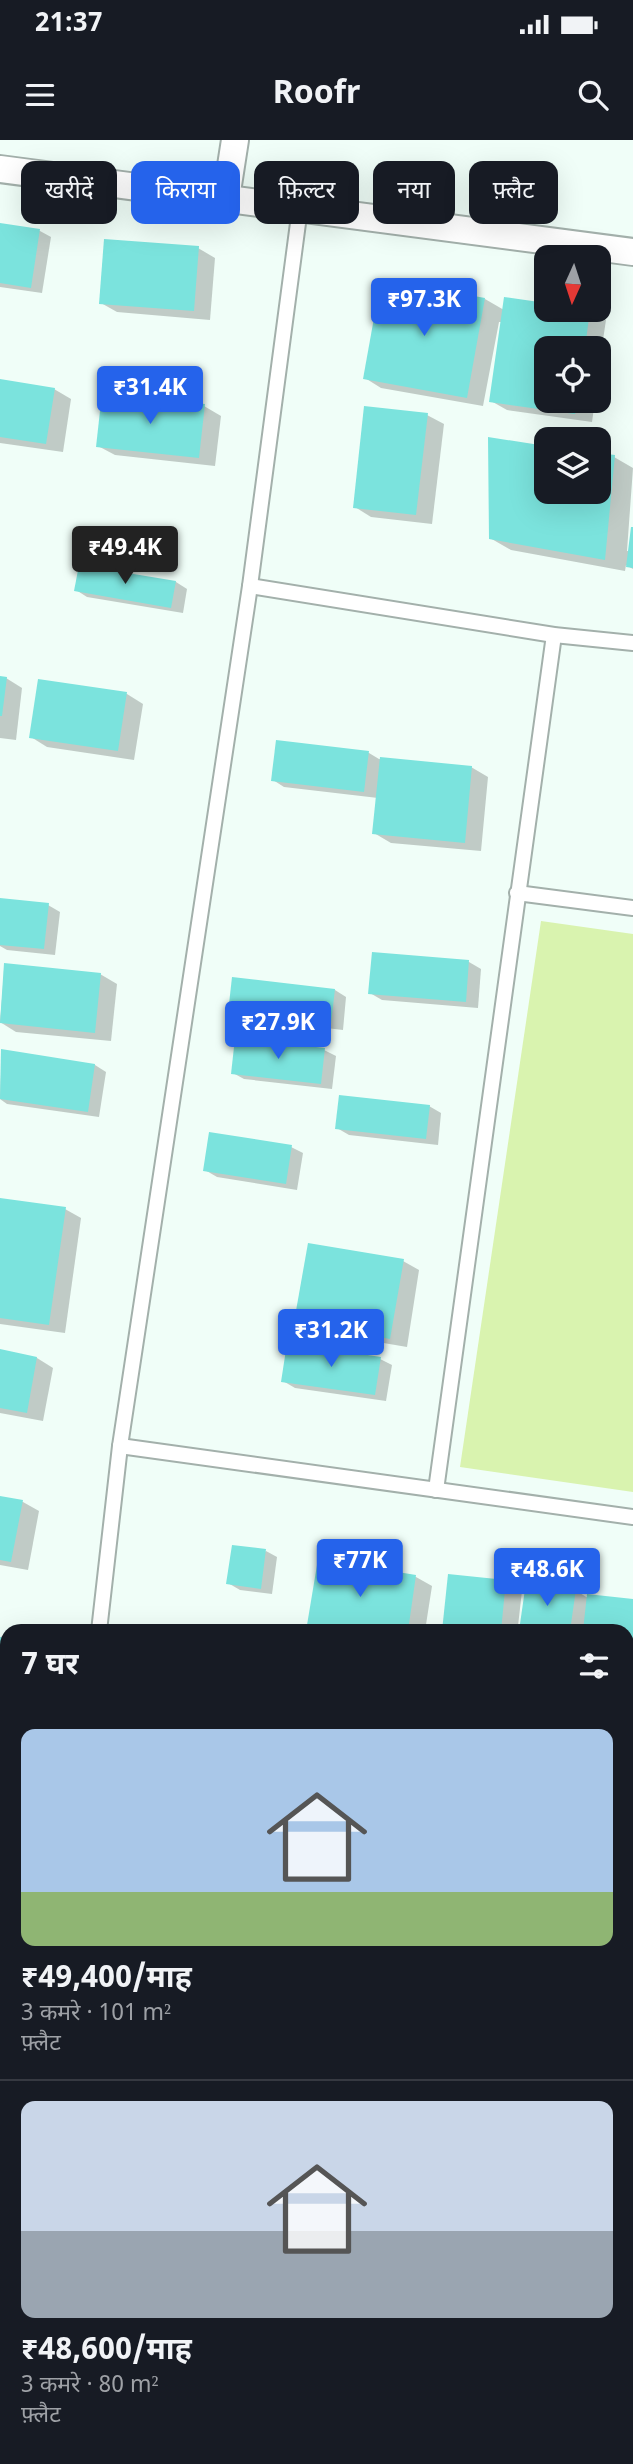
<!DOCTYPE html>
<html lang="hi">
<meta charset="utf-8">
<style>
:root{--surface:#171b24;--page:#242831;--text:#f1f3f6;--muted:#9ea1a6;--line:#363941;--accent:#2563eb}
body{margin:0;font-family:Georgia,"Noto Sans Devanagari",serif;background:var(--page);color:var(--text);height:100vh;display:flex;flex-direction:column;font-size:26px;white-space:nowrap}
*{box-sizing:border-box;margin:0}
p{font-size:23px;color:var(--muted)}
.icon{flex:none;width:38px;height:38px;fill:none;stroke:currentColor;stroke-width:2;stroke-linecap:round;stroke-linejoin:round}
.map{position:relative;flex:1;overflow:hidden}
.sheet{position:absolute;left:0px;top:1484px;width:634px;height:840px;display:flex;flex-direction:column;background:var(--surface);border-radius:21px 21px 0 0;box-shadow:0 7px 28px #0002}
.sheet>*{flex:none}
.top-card{position:absolute;left:21px;top:21px;width:592px;height:63px;display:flex;gap:14px}
.needle{width:46px;rotate:183deg}
.controls{position:absolute;left:534px;top:105px;display:grid;gap:14px}
.controls a{display:grid;place-items:center;width:77px;height:77px;border-radius:14px;background:var(--surface);box-shadow:0 7px 28px #0002;font-size:35px}
.price{position:absolute;translate:-50% -60px;padding:0 16px;border-radius:7px;background:var(--accent);color:#fff;font-size:23px;line-height:46px;filter:drop-shadow(0 2px 4px #0008)}
.price::after{content:'';position:absolute;left:50%;top:42px;width:21px;height:16px;margin-left:-10px;background:inherit;clip-path:polygon(0 0,100% 0,50% 100%)}
.price.selected{background:#222;color:#fff}
ul{padding:0;list-style:none}
li{display:grid;align-content:center;gap:14px;height:371px;padding:0 21px}
li+li{border-top:2px solid var(--line)}
li span{display:grid;place-items:center;height:217px;border-radius:14px;color:#555}
li>.icon{margin-inline-start:auto}
span .icon{width:126px;height:126px;fill:#fffc;stroke-width:1}
li b{font-size:30px}
h2{display:flex;justify-content:space-between;align-items:center;height:84px;padding:0 21px;font-size:30px}
.tag{padding:0 24px;border-radius:14px;background:var(--surface);box-shadow:0 7px 28px #0002;font-size:24px;line-height:63px}
.tag.selected{background:var(--accent);color:#fff}
.status{display:flex;justify-content:space-between;align-items:center;height:49px;padding:0 35px;background:var(--surface);direction:ltr}
.status svg{height:19px;fill:currentColor}
header{display:flex;justify-content:space-between;align-items:center;height:91px;padding:0 21px;background:var(--surface);font-size:32px;font-weight:700}
.map>svg:first-child{display:block}
.green{fill:#d9f3af}
.shadow{fill:#0003}
.building{fill:#7be3dd}
.lines{fill:none;stroke-linecap:round;stroke-linejoin:round}
.service-casing{stroke:#a3b0ab;stroke-width:18}
.minor-casing{stroke:#a3b0ab;stroke-width:30}
.service{stroke:#fff;stroke-width:14}
.minor{stroke:#fff;stroke-width:26}
</style>
<div class="status"><b>21:37</b><svg viewBox="0 0 49 12"><path d="M0 12V9h3v3zM5 12V6h3v6zM10 12V3h3v9zM15 12V0h3v12zM26 1h20v11H26zM47 4h2v5h-2z"/></svg></div>
<header><svg class="icon" aria-label="menu" viewBox="0 0 24 24"><path d="M4 6h16M4 12h16M4 18h16"/></svg>Roofr<svg class="icon" aria-label="search" viewBox="0 0 24 24"><circle cx="10" cy="10" r="6"/><path d="M15 15l6 6"/></svg></header>
<div class="map">
<svg width="633" height="2324" viewBox="0 0 633 2324">
<rect width="100%" height="100%" fill="#f0fef8"/>
<!-- green -->
<polygon class="green" points="541,781 633,794 633,1352 460,1327"/>
<!-- shadow -->
<g class="shadow">
<polygon points="0,84 40,91 51,97 42,153 0,147"/>
<polygon points="198,108 215,118 210,180 117,172 101,163"/>
<polygon points="485,159 504,170 546,165 546,170 589,171 606,180 598,233 598,208 546,208 546,261 595,261 592,282 507,270 491,261 502,182 499,182 483,266 381,248 365,238"/>
<polygon points="0,241 54,249 71,259 63,312 0,303"/>
<polygon points="204,266 221,276 215,326 115,315 98,306"/>
<polygon points="427,275 444,284 432,384 371,377 355,367"/>
<polygon points="546,307 546,352 598,352 614,317 633,328 627,411 630,411 633,388 633,429 626,425 625,431 511,410 490,398"/>
<polygon points="176,442 187,449 183,473 87,457 76,450"/>
<polygon points="0,538 6,538 22,548 16,600 0,598"/>
<polygon points="39,541 127,554 143,564 134,620 47,607 31,597"/>
<polygon points="277,602 369,613 379,619 471,627 488,637 481,711 391,703 374,693 378,658 284,647 273,640"/>
<polygon points="48,765 60,772 55,815 7,810 0,806 0,767"/>
<polygon points="373,814 469,822 481,829 478,868 382,860 370,853"/>
<polygon points="5,825 100,834 117,844 111,901 16,892 0,882"/>
<polygon points="335,850 346,857 343,890 242,878 230,872"/>
<polygon points="324,910 336,916 332,949 244,939 233,933"/>
<polygon points="2,911 95,925 106,932 99,977 7,964 0,959"/>
<polygon points="429,966 441,973 438,1005 349,995 337,988"/>
<polygon points="291,1007 303,1013 297,1050 217,1037 205,1030"/>
<polygon points="0,1060 65,1069 81,1078 65,1193 0,1184"/>
<polygon points="403,1121 419,1130 407,1207 313,1191 296,1182"/>
<polygon points="0,1211 37,1218 53,1228 43,1281 0,1273"/>
<polygon points="380,1219 392,1225 386,1261 295,1248 283,1241"/>
<polygon points="0,1358 23,1362 39,1371 28,1430 0,1425"/>
<polygon points="266,1411 277,1417 272,1454 240,1450 228,1443"/>
<polygon points="319,1421 416,1437 432,1446 425,1491 308,1491"/>
<polygon points="505,1442 522,1451 518,1486 522,1487 575,1450 588,1458 633,1460 633,1571 626,1570 626,1491 444,1491"/>
<polygon points="0,1499 7,1500 7,1571 0,1570"/>
<polygon points="626,1608 633,1612 633,1642 626,1689"/>
<polygon points="626,1827 633,1829 633,1970 628,2009"/>
<polygon points="626,2022 633,2023 633,2185 626,2184"/>
<polygon points="23,2317 98,2317 97,2324 26,2324 23,2322"/>
</g>
<!-- building -->
<g class="building">
<polygon points="0,83 40,89 31,148 0,143"/>
<polygon points="104,99 199,106 194,171 99,164"/>
<polygon points="381,139 485,158 467,258 363,239"/>
<polygon points="504,157 546,163 546,170 590,170 585,208 546,208 546,261 577,261 575,274 489,262"/>
<polygon points="0,239 55,248 46,304 0,297"/>
<polygon points="102,253 205,264 199,318 96,307"/>
<polygon points="364,266 428,273 416,375 353,368"/>
<polygon points="488,297 546,306 546,352 598,352 598,313 615,315 605,420 489,399"/>
<polygon points="631,387 633,387 633,428 626,427"/>
<polygon points="79,425 176,441 171,468 74,451"/>
<polygon points="0,536 7,537 2,576 0,576"/>
<polygon points="38,539 127,552 118,611 29,598"/>
<polygon points="276,600 369,611 364,652 271,641"/>
<polygon points="380,617 472,626 465,703 372,694"/>
<polygon points="0,758 49,763 44,809 0,805"/>
<polygon points="372,812 469,820 466,862 368,854"/>
<polygon points="4,823 101,833 95,893 0,883"/>
<polygon points="232,837 335,849 331,884 228,873"/>
<polygon points="235,898 325,908 321,944 231,934"/>
<polygon points="1,909 95,924 88,972 0,959"/>
<polygon points="339,955 430,965 426,999 335,989"/>
<polygon points="209,992 292,1005 286,1044 203,1031"/>
<polygon points="0,1058 66,1067 49,1185 0,1178"/>
<polygon points="308,1103 404,1119 390,1199 294,1182"/>
<polygon points="287,1203 381,1217 375,1255 281,1242"/>
<polygon points="0,1209 37,1217 27,1273 0,1268"/>
<polygon points="0,1356 23,1360 11,1422 0,1420"/>
<polygon points="232,1405 266,1409 261,1449 226,1444"/>
<polygon points="318,1419 416,1435 408,1491 306,1491"/>
<polygon points="448,1434 506,1440 501,1491 442,1491"/>
<polygon points="526,1442 576,1449 570,1491 519,1491"/>
<polygon points="587,1454 633,1459 633,1564 626,1563 626,1491 583,1491"/>
<polygon points="0,1497 7,1498 7,1565 0,1564"/>
<polygon points="631,1676 633,1676 633,1706 628,1705"/>
<polygon points="626,1825 631,1825 628,1844 626,1844"/>
<polygon points="626,2020 633,2021 633,2179 626,2178"/>
<polygon points="22,2317 81,2317 80,2324 21,2323"/>
</g>
<g class="lines">
<defs>
<g id="service">
<polyline points="250,446 554,495 633,503"/>
<polyline points="517,753 633,768"/>
<polyline points="120,1306 633,1377"/>
<polyline points="436,1350 554,495"/>
<polyline points="99,1491 120,1306 250,446 300,68"/>
<polyline points="0,1683 7,1684"/>
<polyline points="626,1764 633,1765"/>
<polyline points="0,2127 7,2128"/>
<polyline points="626,2248 633,2249"/>
<polyline points="0,2252 7,2209"/>
</g>
<g id="minor">
<polyline points="0,29 633,112"/>
<polyline points="226,58 235,0"/>
</g>
</defs>
<!-- service casing -->
<use href="#service" class="service-casing"/>
<!-- minor casing -->
<use href="#minor" class="minor-casing"/>
<!-- service -->
<use href="#service" class="service"/>
<!-- minor -->
<use href="#minor" class="minor"/>
</g>
</svg>
<div class="controls">
<a><svg class="needle" viewBox="-14 -14 28 28"><path d="M0-13l5 13h-10z" fill="#e53935"/><path d="M0 13l5-13h-10z" fill="#9ea1a6"/></svg></a>
<a><svg class="icon" aria-label="locate" viewBox="0 0 24 24"><circle cx="12" cy="12" r="6"/><path d="M12 2v4M12 18v4M2 12h4M18 12h4"/></svg></a>
<a><svg class="icon" aria-label="layers" viewBox="0 0 24 24"><path d="M12 4l9 5-9 5-9-5zM3 14l9 5 9-5"/></svg></a>
</div>
<b class="price" style="left:424px;top:198px">₹97.3K</b>
<b class="price" style="left:150px;top:286px">₹31.4K</b>
<b class="price selected" style="left:125px;top:446px">₹49.4K</b>
<b class="price" style="left:278px;top:921px">₹27.9K</b>
<b class="price" style="left:331px;top:1229px">₹31.2K</b>
<b class="price" style="left:360px;top:1459px">₹77K</b>
<b class="price" style="left:547px;top:1468px">₹48.6K</b>
<div class="top-card">
<a class="tag">खरीदें</a>
<a class="tag selected">किराया</a>
<a class="tag">फ़िल्टर</a>
<a class="tag">नया</a>
<a class="tag">फ़्लैट</a>
</div>
<section class="sheet">
<h2>7 घर<svg class="icon" aria-label="filters" viewBox="0 0 24 24"><path d="M4 7h16M4 17h16"/><circle cx="9" cy="7" r="2"/><circle cx="15" cy="17" r="2"/></svg></h2>
<ul>
<li><span style="background:linear-gradient(#a9c7e8 75%,#8fb573 0)"><svg class="icon" aria-label="home" viewBox="0 0 24 24"><path d="M3 11l9-7 9 7M6 9v11h12V9"/></svg></span><div><b>₹49,400/माह</b><p>3 कमरे · 101 m²</p><p>फ़्लैट</p></div></li>
<li><span style="background:linear-gradient(#c9d6e8 60%,#9aa5b1 0)"><svg class="icon" aria-label="home" viewBox="0 0 24 24"><path d="M3 11l9-7 9 7M6 9v11h12V9"/></svg></span><div><b>₹48,600/माह</b><p>3 कमरे · 80 m²</p><p>फ़्लैट</p></div></li>
</ul>
</section>
</div>
